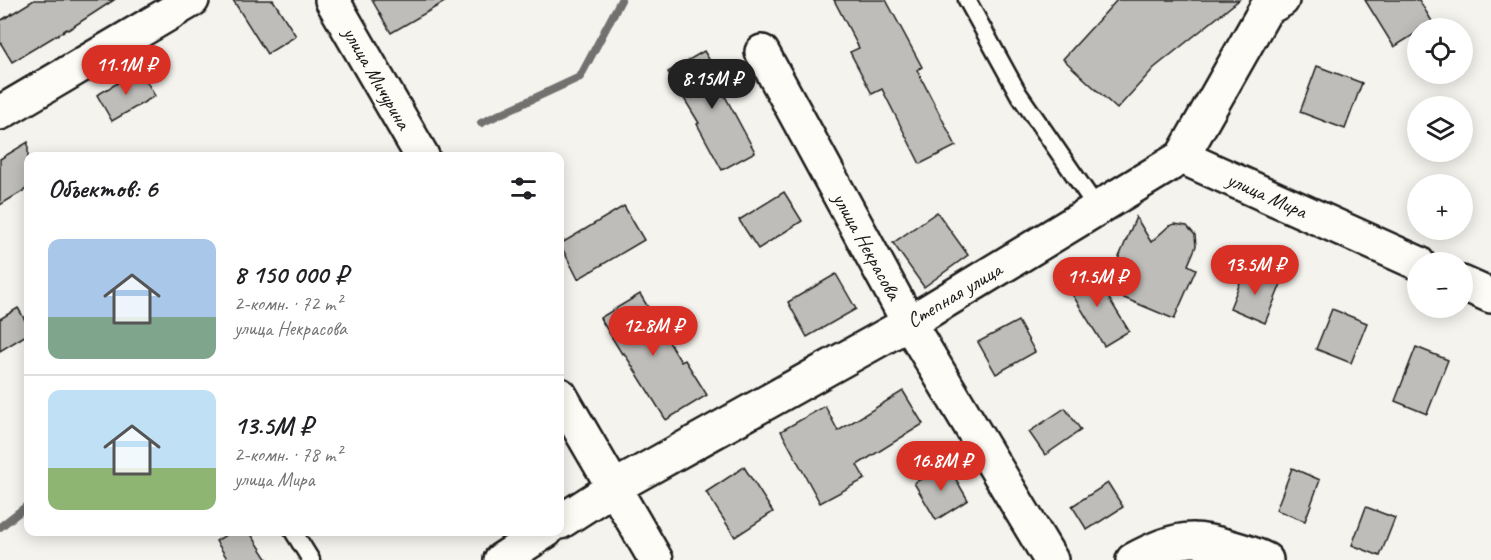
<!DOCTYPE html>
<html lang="ru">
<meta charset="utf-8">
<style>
:root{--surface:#fff;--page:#f2f2f2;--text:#202124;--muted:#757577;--line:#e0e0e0;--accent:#d93025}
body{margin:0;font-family:Caveat,sans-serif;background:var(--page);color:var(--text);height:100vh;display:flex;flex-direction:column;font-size:22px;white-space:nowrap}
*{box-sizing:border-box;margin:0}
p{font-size:20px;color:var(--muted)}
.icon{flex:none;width:33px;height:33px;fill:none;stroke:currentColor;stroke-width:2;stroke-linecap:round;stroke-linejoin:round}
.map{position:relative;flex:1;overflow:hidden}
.sheet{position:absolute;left:24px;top:152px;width:540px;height:384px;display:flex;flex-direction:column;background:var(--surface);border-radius:12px;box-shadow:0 3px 15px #0003}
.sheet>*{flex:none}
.tools{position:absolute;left:1407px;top:18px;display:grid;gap:12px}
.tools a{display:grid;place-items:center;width:66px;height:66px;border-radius:50%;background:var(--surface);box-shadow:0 3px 15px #0003;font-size:30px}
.price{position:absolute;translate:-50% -51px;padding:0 14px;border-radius:21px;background:var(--accent);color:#fff;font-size:20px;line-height:39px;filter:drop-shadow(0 2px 3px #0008)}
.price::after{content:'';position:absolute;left:50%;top:36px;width:18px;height:14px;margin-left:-9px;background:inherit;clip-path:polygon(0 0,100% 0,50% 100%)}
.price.on{background:#222;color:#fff}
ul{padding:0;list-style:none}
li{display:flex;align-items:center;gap:18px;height:150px;padding:0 24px}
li+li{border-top:2px solid var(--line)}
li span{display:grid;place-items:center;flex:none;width:168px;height:120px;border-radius:12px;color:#555}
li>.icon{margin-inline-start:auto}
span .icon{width:72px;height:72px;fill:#fffc;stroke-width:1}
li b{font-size:26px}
h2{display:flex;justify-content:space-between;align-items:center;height:72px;padding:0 24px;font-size:26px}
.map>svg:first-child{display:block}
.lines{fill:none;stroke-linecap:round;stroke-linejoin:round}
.stream{stroke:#72716f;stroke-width:8}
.building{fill:#bebdba;stroke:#1c1c1c;stroke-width:1.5}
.service-casing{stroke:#1c1c1c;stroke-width:21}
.minor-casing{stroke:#1c1c1c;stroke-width:38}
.tertiary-casing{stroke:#1c1c1c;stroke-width:38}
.service{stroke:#fdfcf7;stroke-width:16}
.minor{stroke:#fdfcf7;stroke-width:33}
.tertiary{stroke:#fdfcf7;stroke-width:33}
.labels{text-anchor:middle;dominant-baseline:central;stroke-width:4.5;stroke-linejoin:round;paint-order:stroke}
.street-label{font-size:21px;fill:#1c1c1c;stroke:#fdfcf7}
</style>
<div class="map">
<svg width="1491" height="560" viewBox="0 0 1491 560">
<rect width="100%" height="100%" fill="#f4f3ee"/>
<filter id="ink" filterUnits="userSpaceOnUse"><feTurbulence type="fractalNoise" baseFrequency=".0167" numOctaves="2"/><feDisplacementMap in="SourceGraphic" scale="12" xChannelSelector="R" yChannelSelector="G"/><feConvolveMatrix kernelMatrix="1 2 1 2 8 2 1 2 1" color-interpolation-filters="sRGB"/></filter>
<g filter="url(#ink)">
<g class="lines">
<!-- stream -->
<g class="stream">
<polyline points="481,123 580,77 621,0"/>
<polyline points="0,527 28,505"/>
</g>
</g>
<!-- building -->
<g class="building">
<polygon points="34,0 114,0 68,30 67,29 12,62 0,42 0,21"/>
<polygon points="233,0 273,0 296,36 267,54"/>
<polygon points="372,0 448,0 391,33"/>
<polygon points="834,0 886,0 922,67 917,70 956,146 920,164 882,89 872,94 850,52 859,48"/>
<polygon points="1117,0 1239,0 1154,68 1117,109 1063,59"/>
<polygon points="1365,0 1419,0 1433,23 1424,28 1418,28 1418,32 1394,47"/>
<polygon points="704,51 722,81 718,83 755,152 722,170 697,124 699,123 668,72"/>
<polygon points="1317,66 1362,83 1345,129 1300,112"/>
<polygon points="140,70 155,96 112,121 97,95"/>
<polygon points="28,142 28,188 0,205 0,159"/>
<polygon points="784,192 802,221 758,249 739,220"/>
<polygon points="624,206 644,240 578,279 560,244"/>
<polygon points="937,212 968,255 924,287 893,243"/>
<polygon points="1136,217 1151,242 1169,226 1175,224 1187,226 1195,235 1196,246 1188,265 1196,269 1174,319 1105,290"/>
<polygon points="1085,269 1102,297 1105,292 1129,331 1104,346 1064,281"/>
<polygon points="1245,270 1281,284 1265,323 1230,308"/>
<polygon points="836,274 856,309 807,337 788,302"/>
<polygon points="640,294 681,362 685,360 707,395 666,420 624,353 622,354 600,318"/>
<polygon points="18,308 28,325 28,334 0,351 0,319"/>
<polygon points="1332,309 1367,323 1351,363 1316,349"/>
<polygon points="1018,321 1035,352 996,374 978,342"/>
<polygon points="1416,347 1448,360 1427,414 1395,401"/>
<polygon points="903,391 923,424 857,465 865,479 820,503 781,431 825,406 838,431"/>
<polygon points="1065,408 1081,430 1045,455 1029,432"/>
<polygon points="947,464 968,500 936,520 914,483"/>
<polygon points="744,467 773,512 735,537 706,492"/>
<polygon points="1292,468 1320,480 1305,521 1276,510"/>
<polygon points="1108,483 1123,507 1087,530 1072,506"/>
<polygon points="1366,507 1395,518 1380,556 1352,545"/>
<polygon points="232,531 249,531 268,560 228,560 216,541"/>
</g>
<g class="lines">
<defs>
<g id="service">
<polyline points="967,0 1018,93 1097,208"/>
<polyline points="293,531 311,560"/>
</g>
<g id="minor">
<polyline points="762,52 909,323 1051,560"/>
<polyline points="0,113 192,0"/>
<polyline points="1182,157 1418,263"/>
<polyline points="1462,283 1491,296"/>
<polyline points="560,522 613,488 909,323 1182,157 1266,9 1282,0"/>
<polyline points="501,560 546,531"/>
<path d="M1133,560C1150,551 1174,539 1194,540C1210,540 1252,553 1266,560"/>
</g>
<g id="tertiary">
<polyline points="332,0 422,156"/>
<polyline points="560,395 656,560"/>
</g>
</defs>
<!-- service casing -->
<use href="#service" class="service-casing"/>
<!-- minor casing -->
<use href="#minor" class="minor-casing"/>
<!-- tertiary casing -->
<use href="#tertiary" class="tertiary-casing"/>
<!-- service -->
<use href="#service" class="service"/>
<!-- minor -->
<use href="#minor" class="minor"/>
<!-- tertiary -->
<use href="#tertiary" class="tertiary"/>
</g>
</g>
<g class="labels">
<!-- street labels -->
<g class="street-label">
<text transform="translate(377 78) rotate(60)">улица Мичурина</text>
<text transform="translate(1267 195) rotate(24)">улица Мира</text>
<text transform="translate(867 246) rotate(61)">улица Некрасова</text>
<text transform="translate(954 295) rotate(-31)">Степная улица</text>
</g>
</g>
</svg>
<div class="tools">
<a><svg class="icon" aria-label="locate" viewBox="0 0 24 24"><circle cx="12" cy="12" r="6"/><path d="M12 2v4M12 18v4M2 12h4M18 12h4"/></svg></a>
<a><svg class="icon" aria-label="layers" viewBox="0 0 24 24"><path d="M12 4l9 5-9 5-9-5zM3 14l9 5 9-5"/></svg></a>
<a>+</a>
<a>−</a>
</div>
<b class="price" style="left:126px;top:96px">11.1M ₽</b>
<b class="price on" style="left:712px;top:110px">8.15M ₽</b>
<b class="price" style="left:1255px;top:296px">13.5M ₽</b>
<b class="price" style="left:1097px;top:308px">11.5M ₽</b>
<b class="price" style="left:653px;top:357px">12.8M ₽</b>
<b class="price" style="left:941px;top:492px">16.8M ₽</b>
<section class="sheet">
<h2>Объектов: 6<svg class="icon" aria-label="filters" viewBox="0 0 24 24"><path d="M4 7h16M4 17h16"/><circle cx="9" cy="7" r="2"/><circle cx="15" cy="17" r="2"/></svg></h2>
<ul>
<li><span style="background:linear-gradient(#a9c7e8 65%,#7fa58c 0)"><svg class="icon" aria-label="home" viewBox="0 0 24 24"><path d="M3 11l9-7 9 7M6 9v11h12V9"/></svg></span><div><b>8 150 000 ₽</b><p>2-комн. · 72 m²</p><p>улица Некрасова</p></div></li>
<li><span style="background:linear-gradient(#bfe0f5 65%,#8fb573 0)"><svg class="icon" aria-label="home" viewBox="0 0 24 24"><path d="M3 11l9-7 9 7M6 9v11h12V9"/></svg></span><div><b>13.5M ₽</b><p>2-комн. · 78 m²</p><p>улица Мира</p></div></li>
</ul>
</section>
</div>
